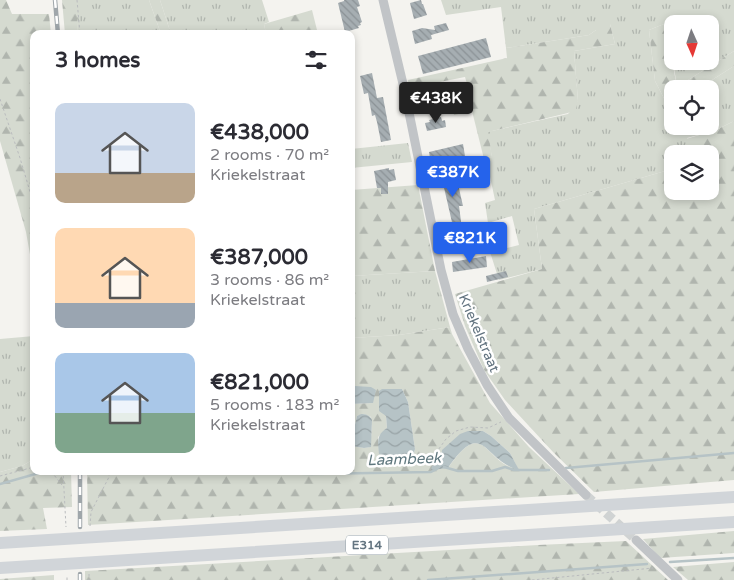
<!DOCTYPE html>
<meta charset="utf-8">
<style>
:root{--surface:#fff;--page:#f7f7f7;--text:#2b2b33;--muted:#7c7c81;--accent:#2563eb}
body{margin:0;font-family:"Varela Round",sans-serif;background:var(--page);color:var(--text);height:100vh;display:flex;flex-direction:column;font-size:19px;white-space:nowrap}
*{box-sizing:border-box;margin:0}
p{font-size:16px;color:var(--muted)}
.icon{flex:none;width:28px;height:28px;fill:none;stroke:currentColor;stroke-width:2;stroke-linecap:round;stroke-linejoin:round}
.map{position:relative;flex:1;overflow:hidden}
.side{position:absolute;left:30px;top:30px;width:325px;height:445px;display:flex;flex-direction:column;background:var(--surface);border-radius:10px;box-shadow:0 2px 8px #0003}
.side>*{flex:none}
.needle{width:32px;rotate:177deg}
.buttons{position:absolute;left:664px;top:15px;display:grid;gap:10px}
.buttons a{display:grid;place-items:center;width:55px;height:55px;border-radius:10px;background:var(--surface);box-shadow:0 2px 8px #0003;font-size:25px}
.price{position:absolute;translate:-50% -42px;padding:0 11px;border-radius:5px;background:var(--accent);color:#fff;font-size:16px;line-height:32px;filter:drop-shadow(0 1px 2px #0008)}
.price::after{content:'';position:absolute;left:50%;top:30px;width:15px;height:11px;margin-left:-8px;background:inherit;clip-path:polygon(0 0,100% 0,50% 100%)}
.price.active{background:#222;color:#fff}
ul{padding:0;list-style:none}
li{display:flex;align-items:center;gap:15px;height:125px;padding:0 25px}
li span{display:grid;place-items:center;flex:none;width:140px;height:100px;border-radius:10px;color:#555}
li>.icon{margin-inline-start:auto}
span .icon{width:60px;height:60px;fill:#fffc;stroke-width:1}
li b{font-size:21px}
h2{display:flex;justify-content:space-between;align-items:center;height:60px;padding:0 25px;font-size:21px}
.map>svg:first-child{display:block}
.grass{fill:url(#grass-tufts)}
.forest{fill:url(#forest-firs);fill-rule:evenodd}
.water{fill:url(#water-waves)}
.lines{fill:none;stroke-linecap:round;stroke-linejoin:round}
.stream{stroke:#b6c3c6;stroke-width:2.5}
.building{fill:url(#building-back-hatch)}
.tertiary-tunnel{stroke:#d0d3d3;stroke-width:9;stroke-dasharray:9 4.5;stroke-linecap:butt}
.path{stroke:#babcbe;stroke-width:1;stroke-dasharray:2.5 2.5;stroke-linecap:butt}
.tertiary{stroke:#c1c4c7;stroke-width:9}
.motorway{stroke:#d1d5d9;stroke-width:12}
.rail-casing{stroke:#9fa6aa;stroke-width:4.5}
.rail{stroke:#fff;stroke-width:2.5;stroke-dasharray:8;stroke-linecap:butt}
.labels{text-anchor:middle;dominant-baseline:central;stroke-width:5;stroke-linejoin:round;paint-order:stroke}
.shield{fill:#fff;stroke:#929ea6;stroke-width:1}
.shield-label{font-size:12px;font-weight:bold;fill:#637480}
.street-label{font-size:14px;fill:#637480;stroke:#fff}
.water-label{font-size:15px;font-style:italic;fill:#5f777e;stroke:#fff}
</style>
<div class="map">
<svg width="734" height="580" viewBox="0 0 734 580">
<defs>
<pattern id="grass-tufts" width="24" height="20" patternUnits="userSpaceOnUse" patternTransform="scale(1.25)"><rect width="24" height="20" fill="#d5dad0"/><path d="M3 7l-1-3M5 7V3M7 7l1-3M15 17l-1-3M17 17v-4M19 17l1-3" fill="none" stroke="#b0b5ae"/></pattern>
<pattern id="forest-firs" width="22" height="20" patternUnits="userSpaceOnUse" patternTransform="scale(1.25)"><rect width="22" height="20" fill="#d5dad0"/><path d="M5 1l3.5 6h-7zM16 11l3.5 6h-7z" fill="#b0b5ae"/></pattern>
<pattern id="water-waves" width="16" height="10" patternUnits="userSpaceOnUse" patternTransform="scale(1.25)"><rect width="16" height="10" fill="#b6c3c6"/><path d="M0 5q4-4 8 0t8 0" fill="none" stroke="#98a3a6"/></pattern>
<pattern id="building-back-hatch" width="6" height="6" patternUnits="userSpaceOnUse" patternTransform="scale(1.25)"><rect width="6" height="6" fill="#a6aeb2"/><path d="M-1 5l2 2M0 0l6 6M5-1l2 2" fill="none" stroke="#8b9296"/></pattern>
</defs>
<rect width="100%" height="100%" fill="#f4f3ef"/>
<!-- grass -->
<g class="grass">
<polygon points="75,0 149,0 161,34 78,34"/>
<polygon points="160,0 262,0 269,22 264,24 266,34 171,34"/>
<polygon points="441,0 734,0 734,51 677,87 673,61 710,61 710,24 678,24 679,18 649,30 655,81 672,114 672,126 710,126 710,89 698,89 734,66 734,121 716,130 687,138 693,154 672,154 672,169 534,209 542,269 499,280 490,252 519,245 512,216 488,223 485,203 495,200 486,158 492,157 487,132 568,114 578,101 574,51 615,44 610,24 596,30 589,35 506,48 501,7 446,15"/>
<polygon points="408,143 412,162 351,168 351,149"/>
<polygon points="435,271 450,327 399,335 351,338 351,276"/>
<polygon points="34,336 34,459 22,466 0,472 0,339"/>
</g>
<!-- forest -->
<g class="forest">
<polygon points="0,0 6,0 12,14 49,14 51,34 34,34 34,277 26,232 0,141"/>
<polygon points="62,0 76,0 78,34 65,34"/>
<polygon points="149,0 160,0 171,34 161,34"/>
<polygon points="312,10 318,34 266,34 264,24"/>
<polygon points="679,18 678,24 672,24 672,61 677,87 734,51 734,66 698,89 672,89 672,114 655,81 649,30"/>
<polygon points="602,22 610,24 615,44 574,51 578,101 576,109 568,113 488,132 492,157 484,159 472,111 454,115 452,106 472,101 465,77 409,88 408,80 507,58 506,48 589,35 596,30 596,23"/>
<polygon points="734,121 734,480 594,492 553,452 505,400 484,370 465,326 455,294 542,269 534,209 672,169 672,191 710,191 710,154 693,154 686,139 716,130"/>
<polygon points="418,185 435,271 351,276 351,190"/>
<path d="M450,327L452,334L490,403L529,447L579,494L88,525L87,471H351V446L364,448L370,447C371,436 373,427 371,417C366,414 363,413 357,416L351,443V404L373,403L355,386L351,389V338L399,335ZM402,389L408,402L415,449L413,456H385L379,453L378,437L387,428L386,416ZM483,431L491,436L510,453L518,469C484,464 485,414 448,468L436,465L439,464Z"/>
<polygon points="34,459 34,471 71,471 72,507 43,508 47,529 0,531 0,472 22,466"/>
<polygon points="734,531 734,553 660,558 643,539"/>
<polygon points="626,541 668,580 85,580 85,571 538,545"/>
<polygon points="734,562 734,580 688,580 673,567"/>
<polygon points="54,575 54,580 0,580 0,579"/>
</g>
<!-- water -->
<g class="water">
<polygon points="355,386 371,387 376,390 373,403 351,404 351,389"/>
<path d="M382,389H402L408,402L415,449L413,457L385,456L379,454C378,442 376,435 387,428L386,416L379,411V391Z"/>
<path d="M361,414C366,414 370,415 372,420L371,447L364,448L351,446V442L357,416Z"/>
<path d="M468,431H483L491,436L510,453L519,470C483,461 484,416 448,468L431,470L432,466L439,464L441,461L442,450L460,434Z"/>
</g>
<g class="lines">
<!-- stream -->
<g class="stream">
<polyline points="444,467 458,471 492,471 505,467 514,470 549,470"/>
<polyline points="566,468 734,453"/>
<polyline points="199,471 311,474 431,472 437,469"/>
<polyline points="0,484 46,471"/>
<polyline points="670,562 734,558"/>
<polyline points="428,580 647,564"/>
</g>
</g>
<!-- building -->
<g class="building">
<polygon points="344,0 358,0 360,6 357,7 362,22 360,23 361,25 358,26 359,28 345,32 338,3 344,1"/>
<polygon points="421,0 422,4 423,4 427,15 414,19 410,3"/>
<polygon points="446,23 449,30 431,35 432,39 415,44 412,31 422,28 435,30 434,26"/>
<polygon points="486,38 491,57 423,74 418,56"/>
<polygon points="372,73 377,98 383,97 391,140 381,142 377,122 375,115 372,116 368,93 364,94 360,76"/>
<polygon points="444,82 449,99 446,100 447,106 439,107 437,97 423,100 421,91 437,88 436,84"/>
<polygon points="441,117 442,121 445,120 446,127 427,131 425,123 430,122 429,120"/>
<polygon points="463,144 465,156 431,164 429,152"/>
<polygon points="389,168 389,170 394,169 396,180 388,182 388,194 381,194 381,188 377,188 374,171"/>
<polygon points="455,171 463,206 459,206 462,229 454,231 442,179 443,179 442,174"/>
<polygon points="486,256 487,267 453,272 452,262"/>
<polygon points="506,271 508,277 487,282 486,276"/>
</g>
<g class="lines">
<!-- tertiary-tunnel -->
<polyline class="tertiary-tunnel" points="586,495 636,540"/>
<!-- path -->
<g class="path">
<polyline points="77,0 80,34"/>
<polyline points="0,99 20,158 34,205"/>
<polyline points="436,453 446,439 456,431 470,427 488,428 501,422"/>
<polyline points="53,471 54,475 62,485"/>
<polyline points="63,471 66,527"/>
<polyline points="0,476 34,467"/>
<polyline points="90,526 91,512 109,477 109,471"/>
<polyline points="89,574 89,580"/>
<polyline points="67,580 67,576"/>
<polyline points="532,580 653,568"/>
</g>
<!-- tertiary -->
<g class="tertiary">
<polyline points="383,0 404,88 441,270 453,314 468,349 487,385 509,418 586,495"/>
<polyline points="636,540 678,580"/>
</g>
<!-- motorway -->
<g class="motorway">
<polyline points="0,543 734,497"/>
<polyline points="0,568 734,522"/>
</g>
<defs>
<g id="rail">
<polyline points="55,0 58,34"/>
<polyline points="80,471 80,527"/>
<polyline points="80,580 80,574"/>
</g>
</defs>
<!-- rail casing -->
<use href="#rail" class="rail-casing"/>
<!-- rail -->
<use href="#rail" class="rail"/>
</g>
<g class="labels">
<!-- shield labels -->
<rect class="shield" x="346" y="535.5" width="42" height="19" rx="4"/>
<g class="shield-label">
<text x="367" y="545">E314</text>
</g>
<!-- street labels -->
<g class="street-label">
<text transform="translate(479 333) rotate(67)">Kriekelstraat</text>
</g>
<!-- water labels -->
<g class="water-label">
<text transform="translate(404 459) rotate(-2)">Laambeek</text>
</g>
</g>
</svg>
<div class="buttons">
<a><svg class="needle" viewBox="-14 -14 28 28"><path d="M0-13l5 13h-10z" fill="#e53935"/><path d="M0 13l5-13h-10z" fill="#7c7c81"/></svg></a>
<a><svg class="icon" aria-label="locate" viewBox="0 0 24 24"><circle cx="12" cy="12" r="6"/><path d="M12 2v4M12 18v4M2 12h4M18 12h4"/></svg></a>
<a><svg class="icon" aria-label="layers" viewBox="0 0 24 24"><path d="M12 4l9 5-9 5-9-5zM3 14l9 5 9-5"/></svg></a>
</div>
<b class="price active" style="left:436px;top:124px">€438K</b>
<b class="price" style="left:453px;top:198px">€387K</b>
<b class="price" style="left:470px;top:264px">€821K</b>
<section class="side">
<h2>3 homes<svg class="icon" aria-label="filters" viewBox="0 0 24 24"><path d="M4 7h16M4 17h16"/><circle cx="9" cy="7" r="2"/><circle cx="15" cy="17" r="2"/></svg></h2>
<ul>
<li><span style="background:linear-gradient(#c9d6e8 70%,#b9a48a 0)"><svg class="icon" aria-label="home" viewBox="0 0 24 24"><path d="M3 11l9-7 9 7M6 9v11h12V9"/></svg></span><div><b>€438,000</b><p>2 rooms · 70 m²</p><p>Kriekelstraat</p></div></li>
<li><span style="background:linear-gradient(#ffd9b3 75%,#9aa5b1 0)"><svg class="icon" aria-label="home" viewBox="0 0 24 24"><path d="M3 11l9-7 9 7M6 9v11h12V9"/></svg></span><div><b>€387,000</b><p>3 rooms · 86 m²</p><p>Kriekelstraat</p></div></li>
<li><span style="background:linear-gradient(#a9c7e8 60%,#7fa58c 0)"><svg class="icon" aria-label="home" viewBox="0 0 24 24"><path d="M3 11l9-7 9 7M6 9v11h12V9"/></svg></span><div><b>€821,000</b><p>5 rooms · 183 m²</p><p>Kriekelstraat</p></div></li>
</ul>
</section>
</div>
